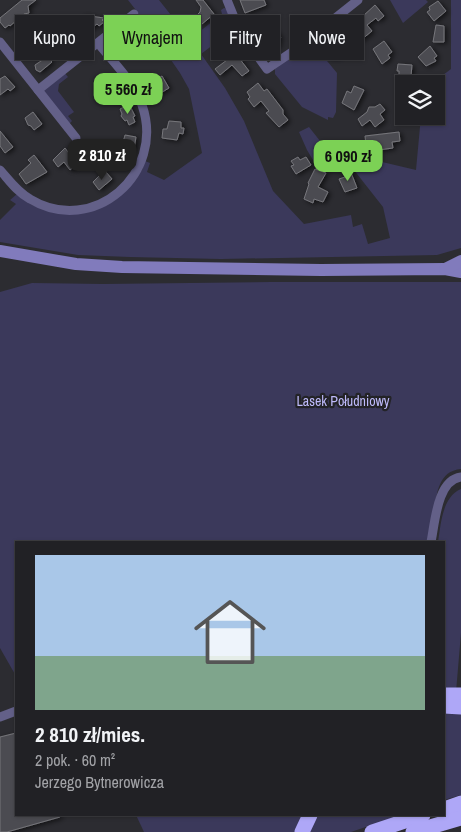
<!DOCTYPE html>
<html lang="pl">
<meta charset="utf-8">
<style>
:root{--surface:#212125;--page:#2d2e32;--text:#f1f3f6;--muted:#a2a3a7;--line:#3e3e42;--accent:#7cd155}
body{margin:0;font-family:"Archivo Narrow",sans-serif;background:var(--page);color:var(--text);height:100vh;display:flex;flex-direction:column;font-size:19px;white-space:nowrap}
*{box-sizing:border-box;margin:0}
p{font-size:16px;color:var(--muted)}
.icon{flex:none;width:28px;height:28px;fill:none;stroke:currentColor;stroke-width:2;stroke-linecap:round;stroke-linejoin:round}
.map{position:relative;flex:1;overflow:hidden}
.side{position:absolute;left:15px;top:541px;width:430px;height:275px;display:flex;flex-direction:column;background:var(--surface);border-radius:0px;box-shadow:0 1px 4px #0004,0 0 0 1px var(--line)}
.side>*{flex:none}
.top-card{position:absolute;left:15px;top:15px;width:431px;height:45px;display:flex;gap:10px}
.fabs{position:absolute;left:395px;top:75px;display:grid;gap:10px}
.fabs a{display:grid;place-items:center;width:50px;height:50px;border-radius:0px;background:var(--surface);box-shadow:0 1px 4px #0004,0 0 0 1px var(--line);font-size:25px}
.price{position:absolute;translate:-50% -42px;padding:0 11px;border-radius:10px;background:var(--accent);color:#111;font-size:16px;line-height:32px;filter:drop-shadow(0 1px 2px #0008)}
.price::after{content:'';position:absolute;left:50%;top:30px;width:15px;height:11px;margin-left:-8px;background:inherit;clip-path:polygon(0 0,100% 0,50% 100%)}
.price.selected{background:#222;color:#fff}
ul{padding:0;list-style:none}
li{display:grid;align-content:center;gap:10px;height:265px;padding:0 20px}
li span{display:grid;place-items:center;height:155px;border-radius:0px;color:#555}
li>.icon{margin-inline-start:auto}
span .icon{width:90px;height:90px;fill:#fffc;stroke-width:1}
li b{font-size:21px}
.tag{padding:0 18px;border-radius:0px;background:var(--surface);box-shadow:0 1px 4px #0004,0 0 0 1px var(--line);font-size:18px;line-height:45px}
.tag.selected{background:var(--accent);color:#111}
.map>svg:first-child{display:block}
.green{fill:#3b395b}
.building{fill:#4c4c51;stroke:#76767b;filter:url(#shadow)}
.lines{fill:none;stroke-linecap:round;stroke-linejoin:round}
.minor{stroke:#636088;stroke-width:9}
.secondary{stroke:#817bbc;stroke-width:12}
.motorway{stroke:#aea7f7;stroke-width:15}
.labels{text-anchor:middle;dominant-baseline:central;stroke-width:4.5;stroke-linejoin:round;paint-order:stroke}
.park-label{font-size:14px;fill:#bebafa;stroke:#232327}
</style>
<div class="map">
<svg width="461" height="832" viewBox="0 0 461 832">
<defs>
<filter id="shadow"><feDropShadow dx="2.5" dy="1.5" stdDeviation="2.5" flood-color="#0009"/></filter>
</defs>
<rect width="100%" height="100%" fill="#2c2c31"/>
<!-- green -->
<g class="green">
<path d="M128,0H159L190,39L222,14L221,10L224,8L227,9L229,16L225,21L226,24L229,21L232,22C234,27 240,35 235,40L230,32L201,54L225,88L244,121L273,191L304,224L351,215L353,227L362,224L368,244L390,238L383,207L350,165L348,166L337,153L339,151L337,149L361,151V157L416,170L421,116H436V84H431L451,69V0H461V248L437,255L221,259L130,257L78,255L0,242V220L16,204L10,200L17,194L32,205L61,214L100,208L112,202L122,194L142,170L145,161L150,163L147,172L164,180L202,153L189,89L180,73L144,21L135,28L126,27L114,38V48L118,54L113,58L104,45V42L128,24L132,26L140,20L137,15L139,14Z"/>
<polygon points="390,0 426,0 428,2 403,23"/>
<polygon points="321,32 323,36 313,44 337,73 336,112 333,118 328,117 328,120 302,107 275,74 275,69"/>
<polygon points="64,72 68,77 59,84 58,91 74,112 68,116 72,121 69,124 44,92 44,90"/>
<polygon points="309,127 324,146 321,149 325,155 316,165 307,150 299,132"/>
<path d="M272,282H461V469C438,471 437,494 434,511C432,522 429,532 427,542H16V676L0,648V292L32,283L103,284Z"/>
<path d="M461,489V633L456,692H444V542H438C441,524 442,497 461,489Z"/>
<polygon points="444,709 461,713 461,795 444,800"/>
<polygon points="136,815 305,815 297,832 144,832"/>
<polygon points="314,815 401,815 351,832 307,832"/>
</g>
<!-- building -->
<g class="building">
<polygon points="22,0 36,0 28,6 29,13 24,14 10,26 9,25 5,28 0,22 0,18"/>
<polygon points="196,0 203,0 214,14 202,24 196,16 200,12 201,7"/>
<polygon points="240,0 264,0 266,5 245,13"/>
<polygon points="438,1 446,11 434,21 427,12 430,10 429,7"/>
<polygon points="375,5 384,16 378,21 376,18 367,25 372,31 361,40 356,39 349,29"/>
<polygon points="83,15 104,18 102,20 104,22 99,26 97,24 86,32 88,34 84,38 74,26 81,21"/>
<polygon points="436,25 444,26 444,42 433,42"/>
<polygon points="274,29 281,38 277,41 280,44 275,47 273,44 269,47 264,42 263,38"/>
<polygon points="126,35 132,42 138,38 143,45 130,55 119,41"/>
<polygon points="226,41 249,71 242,76 232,65 220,75 215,69 227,60 218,47"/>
<polygon points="384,41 392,52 388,55 390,58 382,64 373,49"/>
<polygon points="332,42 341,54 336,58 334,55 330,58 323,48"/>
<polygon points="430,46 437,56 434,58 436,61 426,66 418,57"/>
<polygon points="47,57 52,62 40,72 36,70 35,65"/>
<polygon points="398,64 412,65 411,76 399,75 399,71 397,71"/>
<polygon points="5,76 15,87 10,91 8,89 0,95 0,79"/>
<polygon points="162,76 169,88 159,94 152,82"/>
<polygon points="109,80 116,87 115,88 121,96 115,102 111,96 109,98 102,85"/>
<polygon points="258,83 264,91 267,89 283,110 283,114 288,120 279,127 266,113 269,111 261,101 254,107 248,99 250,97 247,92"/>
<polygon points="354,86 364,90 354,110 342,103 347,91 351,93"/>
<polygon points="380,104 385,110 380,114 384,120 375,127 370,120 362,126 358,119 367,112 369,107 375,107"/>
<polygon points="126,106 130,106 135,116 133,117 135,122 129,125 127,120 125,121 121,116 122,114 120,109"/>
<polygon points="33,112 42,124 34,130 31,126 28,125 25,118"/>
<polygon points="169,121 181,122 181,128 184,128 183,134 179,133 177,140 162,138 163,129 167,129"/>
<polygon points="0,131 13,147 5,153 0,146"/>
<polygon points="399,132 400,141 392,142 393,148 379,150 379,143 366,145 365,136"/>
<polygon points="125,135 136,137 134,149 132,148 131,153 124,152 125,147 123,147 122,140 124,139"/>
<polygon points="65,148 77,164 70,170 64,162 58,167 53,160"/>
<polygon points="34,155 47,172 26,184 19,174 31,163 28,160"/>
<polygon points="298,157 300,160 306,157 311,165 296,174 291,166 294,165 291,161"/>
<polygon points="315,169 326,173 318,187 328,192 323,202 314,199 313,203 304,199 309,184 308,183"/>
<polygon points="350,170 357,188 345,192 339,179 345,177 343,173"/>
<polygon points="106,172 112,179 99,190 93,182 101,174 102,175"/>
<polygon points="16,733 16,815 60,815 60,817 7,832 0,832 0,737"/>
</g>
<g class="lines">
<!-- minor -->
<g class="minor">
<polyline points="227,0 240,32 267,69 295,50 358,0"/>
<polyline points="0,42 38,90 134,14"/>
<polyline points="38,90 76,138"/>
<path d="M0,170C9,180 17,192 30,199C93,237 166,174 142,105C134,82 113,62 98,43"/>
<path d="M431,542C435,523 437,480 461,477"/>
<polyline points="0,717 16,711"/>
</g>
<!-- secondary -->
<g class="secondary">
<polyline points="0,251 76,264 122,267 321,270 445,269 461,272"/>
<polyline points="445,269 461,261"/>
</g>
<!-- motorway -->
<g class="motorway">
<polyline points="444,695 461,695"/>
<polyline points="444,706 461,707"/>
<polyline points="444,809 461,803"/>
<polyline points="302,832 310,815"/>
<polyline points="372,832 423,815"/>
<polyline points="413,832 461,818"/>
</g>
</g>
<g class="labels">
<!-- park labels -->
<g class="park-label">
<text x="343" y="401">Lasek Południowy</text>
</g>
</g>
</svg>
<div class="fabs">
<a><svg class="icon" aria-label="layers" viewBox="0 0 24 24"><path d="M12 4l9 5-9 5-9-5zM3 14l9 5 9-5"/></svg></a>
</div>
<b class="price" style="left:128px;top:115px">5 560 zł</b>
<b class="price selected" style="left:102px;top:181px">2 810 zł</b>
<b class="price" style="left:348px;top:182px">6 090 zł</b>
<div class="top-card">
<a class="tag">Kupno</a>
<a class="tag selected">Wynajem</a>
<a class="tag">Filtry</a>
<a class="tag">Nowe</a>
</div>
<section class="side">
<ul>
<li><span style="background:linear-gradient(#a9c7e8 65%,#7fa58c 0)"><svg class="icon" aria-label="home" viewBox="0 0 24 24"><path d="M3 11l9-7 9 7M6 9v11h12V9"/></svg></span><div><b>2 810 zł/mies.</b><p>2 pok. · 60 m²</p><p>Jerzego Bytnerowicza</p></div></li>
</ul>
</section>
</div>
